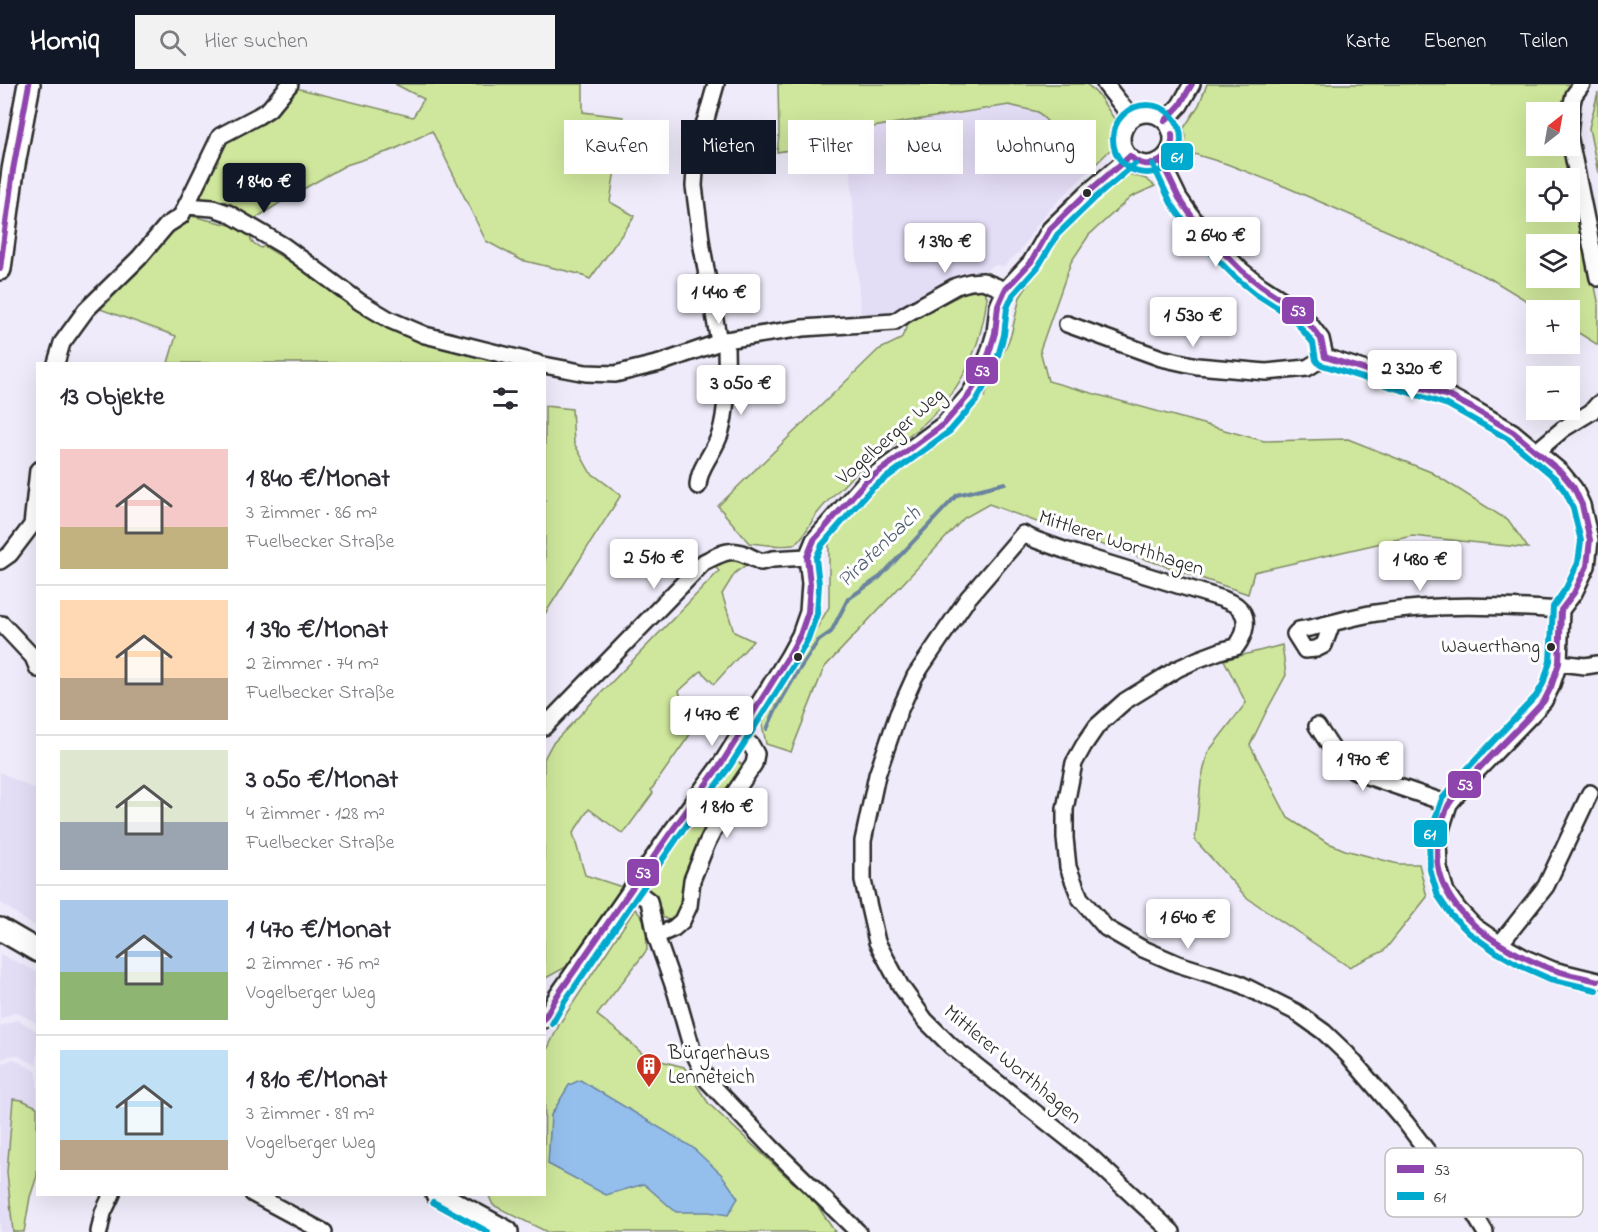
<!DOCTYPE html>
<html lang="de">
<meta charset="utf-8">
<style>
:root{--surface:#fff;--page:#f2f2f3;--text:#2b2b33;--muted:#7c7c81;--line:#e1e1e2;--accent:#111827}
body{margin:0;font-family:"Indie Flower",sans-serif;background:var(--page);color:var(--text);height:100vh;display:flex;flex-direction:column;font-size:22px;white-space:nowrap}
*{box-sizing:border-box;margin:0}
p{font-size:20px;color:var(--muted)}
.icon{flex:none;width:33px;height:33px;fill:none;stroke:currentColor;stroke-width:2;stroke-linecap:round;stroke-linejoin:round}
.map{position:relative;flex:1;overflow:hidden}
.side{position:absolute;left:36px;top:278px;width:510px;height:834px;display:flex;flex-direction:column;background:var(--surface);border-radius:0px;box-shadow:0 6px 24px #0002}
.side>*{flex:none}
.top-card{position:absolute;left:564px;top:36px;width:570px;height:54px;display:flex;gap:12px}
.needle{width:39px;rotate:31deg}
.tools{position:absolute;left:1526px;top:18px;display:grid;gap:12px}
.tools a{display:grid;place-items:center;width:54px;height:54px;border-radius:0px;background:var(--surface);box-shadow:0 6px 24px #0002;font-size:30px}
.price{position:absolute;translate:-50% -51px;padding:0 14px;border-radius:6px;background:#fff;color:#222;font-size:20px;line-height:39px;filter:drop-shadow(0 2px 3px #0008)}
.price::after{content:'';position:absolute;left:50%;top:36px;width:18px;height:14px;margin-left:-9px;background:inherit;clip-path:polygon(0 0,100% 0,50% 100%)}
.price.on{background:var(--accent);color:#fff}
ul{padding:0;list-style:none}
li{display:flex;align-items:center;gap:18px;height:150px;padding:0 24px}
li+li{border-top:2px solid var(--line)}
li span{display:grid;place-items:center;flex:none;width:168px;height:120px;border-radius:0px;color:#555}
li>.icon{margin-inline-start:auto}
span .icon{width:72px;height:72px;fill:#fffc;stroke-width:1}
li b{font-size:26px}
h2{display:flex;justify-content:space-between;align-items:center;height:72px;padding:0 24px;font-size:26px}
.tag{padding:0 21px;border-radius:0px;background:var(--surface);box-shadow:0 6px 24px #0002;font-size:21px;line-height:54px}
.tag.on{background:var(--accent);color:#fff}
header{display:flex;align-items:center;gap:36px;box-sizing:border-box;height:84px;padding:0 30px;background:var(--accent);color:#fff}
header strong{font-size:28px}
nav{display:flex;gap:33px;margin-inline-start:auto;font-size:21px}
.search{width:420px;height:54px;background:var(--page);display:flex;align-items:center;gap:15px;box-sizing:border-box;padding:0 21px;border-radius:0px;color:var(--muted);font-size:22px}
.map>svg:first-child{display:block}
.built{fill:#e4ddf6}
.green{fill:#cfe79c;stroke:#7d8964;stroke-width:1.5;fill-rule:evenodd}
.water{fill:#94bfed;stroke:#6a849f;stroke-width:1.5}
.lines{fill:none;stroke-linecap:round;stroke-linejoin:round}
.stream{stroke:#6a849f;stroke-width:4}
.street-casing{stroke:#2b2b2b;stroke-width:20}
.secondary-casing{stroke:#2b2b2b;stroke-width:26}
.street{stroke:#fff;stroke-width:15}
.secondary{stroke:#fff;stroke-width:21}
.bus-1-casing{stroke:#fff;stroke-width:10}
.bus-2-casing{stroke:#fff;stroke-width:10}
.bus-1{stroke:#8e44ad;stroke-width:6}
.bus-2{stroke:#00a9ce;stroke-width:6}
.bus-dot{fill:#2b2b2b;stroke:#fff;stroke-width:2}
.labels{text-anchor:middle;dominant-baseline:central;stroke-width:6;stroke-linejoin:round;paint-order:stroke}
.bus-label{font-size:20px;fill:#2b2b2b;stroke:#fff;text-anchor:end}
.street-label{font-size:21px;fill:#2b2b2b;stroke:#fff}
.poi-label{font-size:21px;fill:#2b2b2b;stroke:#fff;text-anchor:start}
.water-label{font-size:22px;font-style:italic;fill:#505f6f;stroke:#fff}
.key{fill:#fff;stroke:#bfbfbf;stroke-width:1.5}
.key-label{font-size:16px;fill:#2b2b2b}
.line-badge{stroke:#fff;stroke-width:2}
.badge-label{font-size:16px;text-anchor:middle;font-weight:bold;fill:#fff}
</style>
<header>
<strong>Homiq</strong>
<div class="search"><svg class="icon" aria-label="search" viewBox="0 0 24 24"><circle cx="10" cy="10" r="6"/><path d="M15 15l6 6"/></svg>Hier suchen</div>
<nav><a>Karte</a><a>Ebenen</a><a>Teilen</a></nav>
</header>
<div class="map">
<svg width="1598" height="1148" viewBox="0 0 1598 1148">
<rect width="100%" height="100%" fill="#efebfa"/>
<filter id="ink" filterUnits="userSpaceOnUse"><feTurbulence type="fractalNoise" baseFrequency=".0167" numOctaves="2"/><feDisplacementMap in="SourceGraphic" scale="12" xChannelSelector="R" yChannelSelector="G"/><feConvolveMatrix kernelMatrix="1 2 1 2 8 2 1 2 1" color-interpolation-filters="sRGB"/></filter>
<g filter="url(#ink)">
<!-- built -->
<g class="built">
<polygon points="1009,21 1038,28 1092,84 1048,127 1033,146 1020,167 1004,182 996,181 989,184 982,190 970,190 958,194 879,233 861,235 848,47"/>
<polygon points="0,688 36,706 37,706 37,844 0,818"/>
<polygon points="0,870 37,888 37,939 16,928 0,935"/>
<polygon points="17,936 37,947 37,981 17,971 9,972 0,976 0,942"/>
<polygon points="13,975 37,988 37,1023 22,1016 13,1015 13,1148 0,1148 0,980"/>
</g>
<!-- green -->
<g class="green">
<polygon points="395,0 583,0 583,28 623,33 610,118 635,132 590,195 579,190 521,176 486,157 432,47 393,66 346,81 289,113 253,136 202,117 198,111 223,52 292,3 413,33 424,15"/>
<polygon points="778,0 1087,0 1099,12 1115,36 1111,55 1111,65 1092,84 1038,28 1009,21 848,47 849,56 777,68 779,51"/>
<path d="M1207,0H1571L1565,28H1536V62H1566L1598,217V261L1569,243V226H1542L1491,195L1401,153L1286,103L1227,80L1184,67L1186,53L1184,44L1199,21ZM1536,94H1569V128H1536ZM1536,160H1569V194H1536Z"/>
<polygon points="1598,8 1598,89 1589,44"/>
<polygon points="1125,89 1146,95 1155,102 1131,113 1089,151 1071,178 1040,266 1048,297 1264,357 1348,355 1431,388 1509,437 1528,464 1412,452 1254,488 1248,510 1053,444 989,420 964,434 824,584 791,668 766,660 762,640 829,523 829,458 871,408 985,312 1011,251 1020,213 1044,178 1054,155"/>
<polygon points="187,131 247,145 252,158 261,164 264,162 287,176 381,240 425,256 512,279 168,279 176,252 100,225 147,177"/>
<path d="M979,206L984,207L987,213C981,266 960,312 916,346C904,355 891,362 879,371C865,380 852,392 841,404C832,412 824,421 816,431C811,438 802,456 795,460C787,464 759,460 749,459L718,422L878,266L901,255L909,238L918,232L965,209Z"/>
<polygon points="545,322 572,325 574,359 590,388 621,411 545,530"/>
<polygon points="736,471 750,478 735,489 722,510 734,548 753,557 714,600 701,587 679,607 691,649 651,706 653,709 623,750 589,725 573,749 585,791 622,803 566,883 544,895 544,675 552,660 719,487 711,479"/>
<polygon points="1282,561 1286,591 1266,628 1250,661 1288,734 1326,758 1345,766 1398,780 1419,780 1427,813 1384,867 1349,883 1246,813 1195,756 1201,697 1208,668 1246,619 1224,576"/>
<path d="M731,676L740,679L745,686L683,823L671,837L662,833C660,818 654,813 646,801L650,785Z"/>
<polygon points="635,825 646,838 647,866 597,931 619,948 646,973 684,983 709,1020 817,1121 835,1148 547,1148 493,1121 488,1110 544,1110 545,970 560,939"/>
<polygon points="13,1015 22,1016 37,1023 37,1092 30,1113 24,1148 13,1148 7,1088"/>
</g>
<!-- water -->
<polygon class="water" points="580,996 692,1063 722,1091 738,1114 728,1131 709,1128 676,1128 644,1100 606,1111 548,1080 551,1031 569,1001"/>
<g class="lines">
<!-- stream -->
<polyline class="stream" points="767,645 775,627 797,589 818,557 831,548 848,515 880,493 957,411 1005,399"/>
<defs>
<g id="street">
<polyline points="716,0 706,35 697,57 694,102 702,163 719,258"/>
<polyline points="1105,0 1132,34"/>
<polyline points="1582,0 1574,11 1572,19 1569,51 1598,194"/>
<circle cx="1147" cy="55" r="25"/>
<polyline points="1165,37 1180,21 1192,0"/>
<polyline points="1161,77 1179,114 1202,147 1242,187 1261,202 1298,226 1306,235 1321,255 1325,273 1451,313 1472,324 1513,348 1561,388 1574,404 1582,421 1590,456 1587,482 1574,509 1561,526 1559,579 1551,603 1544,617 1535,627 1474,690 1449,720 1438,755 1439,784 1446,808 1458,825 1474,842 1500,860 1527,875 1553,886 1598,897"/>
<polyline points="186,122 220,52 258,32 269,25 290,0"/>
<polyline points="1067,240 1161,274 1197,282 1266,288 1307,284 1325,273"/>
<polyline points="56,279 62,259 86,226 139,174 167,141 181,132 186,122 213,124 228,129 284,162 360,218 390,236 425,251 537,279"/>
<polyline points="544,281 586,289 615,290 660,279 726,256 803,244 894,238 906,230 956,202 970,198 983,197 1005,206"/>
<polyline points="1537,367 1563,345 1591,328 1598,320"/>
<path d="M698,402C699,382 714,369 720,350C729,321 726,287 726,256"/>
<polyline points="0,477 10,470 32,441 38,386"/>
<path d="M1332,539L1324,561L1316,565L1305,566L1295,550L1299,546C1325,542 1350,533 1376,529C1438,519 1499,522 1561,526"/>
<polyline points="0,540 2,540 33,573 38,585"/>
<polyline points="1559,579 1585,582 1598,580"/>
<polyline points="1317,642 1339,675 1350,684 1364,691 1449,720"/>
<path d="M544,643L704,478C731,464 734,464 761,478L773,475L807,473"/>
<polyline points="633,805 649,817 656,852 676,909 692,965 707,996 771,1063 858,1148"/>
<polyline points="656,852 674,844 682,837 689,822 692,796 707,759 727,720 754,680 756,670 751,661 739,652"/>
<polyline points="1500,860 1546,802 1590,709"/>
<polyline points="544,936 557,912 671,748 723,677 788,573 800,551 808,528 810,500 807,473 814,456 865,398 944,340 969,311 979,294 989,269 995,249 998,222 1005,206 1031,178 1050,145 1088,108 1129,73"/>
<polyline points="253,1110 324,1148"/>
<polyline points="99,1148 103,1129 112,1110"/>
<path d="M1172,1148L1090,1072L951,962L925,936L900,901L877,858L863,797V757L877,691L898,630L915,592L968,514L1023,450L1036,456L1064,466L1223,515C1227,517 1233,519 1237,522C1251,533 1245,551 1236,563L1223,566L1199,575L1177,585L1125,617L1097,642L1084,661L1074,679L1065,725V754L1068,783L1080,814L1106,844L1141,864L1178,880L1238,899L1296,928L1324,948L1347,970L1406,1039L1473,1128L1485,1148"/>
</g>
<g id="secondary">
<polyline points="0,185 13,86 29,0"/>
<polyline points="0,845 38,867"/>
<polyline points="437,1110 507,1148"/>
</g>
</defs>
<!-- street casing -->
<use href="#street" class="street-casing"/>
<!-- secondary casing -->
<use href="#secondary" class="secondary-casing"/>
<!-- street -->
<use href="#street" class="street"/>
<!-- secondary -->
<use href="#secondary" class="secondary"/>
<defs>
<g id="bus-1">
<polyline points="1165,37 1180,21 1192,0"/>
<path d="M1130,72C1148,91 1175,75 1172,50"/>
<path d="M1161,77L1179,114L1202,147L1242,187L1261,202L1298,226L1321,255L1325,273L1451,313L1472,324L1513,348L1561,388L1574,404L1582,421L1590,456L1587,482L1574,509L1561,526L1559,579L1551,603L1544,617C1519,645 1490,671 1465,700C1460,707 1452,714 1448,722C1418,789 1454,835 1512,867C1525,874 1539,881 1554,886C1568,891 1583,893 1598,897"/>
<polyline points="0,185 13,86 29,0"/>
<polyline points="544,935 557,912 671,748 723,677 788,573 800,551 808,528 810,500 807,473 814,456 865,398 944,340 969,311 979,294 989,269 995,249 998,222 1005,206 1031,178 1050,145 1088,108 1129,73"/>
</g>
<g id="bus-2">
<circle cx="1147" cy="55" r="34"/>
<polyline points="1153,81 1171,119 1195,153 1236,194 1256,210 1292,233 1313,259 1316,276 1319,280 1448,321 1508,355 1555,394 1566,409 1573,424 1581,457 1578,479 1566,504 1553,523 1550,577 1543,600 1536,612 1468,684 1442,715 1429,753 1430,786 1438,812 1451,831 1469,849 1496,868 1523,883 1550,895 1596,906"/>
<polyline points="552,940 565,917 678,753 730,682 796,577 808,555 817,530 819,500 816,474 822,461 871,405 950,347 976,317 987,298 998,272 1004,251 1007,224 1013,211 1038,183 1057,151 1094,115 1135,80"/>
<polyline points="433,1118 488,1148"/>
</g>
</defs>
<!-- bus-1 casing -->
<use href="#bus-1" class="bus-1-casing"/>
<!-- bus-2 casing -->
<use href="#bus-2" class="bus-2-casing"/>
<!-- bus-1 -->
<use href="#bus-1" class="bus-1"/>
<!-- bus-2 -->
<use href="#bus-2" class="bus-2"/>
</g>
</g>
<!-- icons -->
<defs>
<symbol id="building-pin" viewBox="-11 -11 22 30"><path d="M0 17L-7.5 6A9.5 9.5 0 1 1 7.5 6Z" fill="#c8321e" stroke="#fff"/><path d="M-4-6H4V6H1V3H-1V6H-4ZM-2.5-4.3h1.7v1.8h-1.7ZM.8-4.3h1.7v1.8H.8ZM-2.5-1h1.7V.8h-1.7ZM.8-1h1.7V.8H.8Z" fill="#fff"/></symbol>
</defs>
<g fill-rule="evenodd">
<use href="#building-pin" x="634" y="967" width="30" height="40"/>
</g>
<!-- markers -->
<g class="bus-dot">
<circle cx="1087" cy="109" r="5"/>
<circle cx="1551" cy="563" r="5"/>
<circle cx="798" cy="573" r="5"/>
</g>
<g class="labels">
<!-- bus labels -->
<g class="bus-label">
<text x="1540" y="563">Wauerthang</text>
</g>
<!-- street labels -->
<g class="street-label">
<text transform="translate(891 353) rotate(-41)">Vogelberger Weg</text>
<text transform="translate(1121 460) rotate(18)">Mittlerer Worthhagen</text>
<text transform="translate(1012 981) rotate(40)">Mittlerer Worthhagen</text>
</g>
<!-- poi labels -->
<g class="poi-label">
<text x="668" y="970">Bürgerhaus<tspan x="668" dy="24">Lenneteich</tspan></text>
</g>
<!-- water labels -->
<g class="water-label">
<text transform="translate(880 464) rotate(-44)">Piratenbach</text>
</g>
</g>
<!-- legend -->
<rect x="1385" y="1064" width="198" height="69" rx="9" class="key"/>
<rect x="1397" y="1081" width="27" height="8" fill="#8e44ad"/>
<rect x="1397" y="1108" width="27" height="8" fill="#00a9ce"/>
<g class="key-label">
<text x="1434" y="1091">53</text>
<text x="1434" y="1118">61</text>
</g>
<g class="line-badge">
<rect x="1160" y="58" width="34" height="29" rx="6" fill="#00a9ce"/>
<rect x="1281" y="212" width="34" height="29" rx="6" fill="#8e44ad"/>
<rect x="965" y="272" width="34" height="29" rx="6" fill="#8e44ad"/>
<rect x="1447" y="686" width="35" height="29" rx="6" fill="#8e44ad"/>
<rect x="1413" y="735" width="35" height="29" rx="6" fill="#00a9ce"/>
<rect x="626" y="774" width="34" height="29" rx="6" fill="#8e44ad"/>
</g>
<g class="badge-label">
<text x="1177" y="78">61</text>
<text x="1298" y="232">53</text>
<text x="982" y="292">53</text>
<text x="1465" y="706">53</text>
<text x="1430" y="755">61</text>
<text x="643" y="794">53</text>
</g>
</svg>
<div class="tools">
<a><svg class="needle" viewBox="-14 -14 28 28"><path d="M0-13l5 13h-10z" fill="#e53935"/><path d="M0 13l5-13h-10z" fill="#7c7c81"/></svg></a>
<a><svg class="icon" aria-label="locate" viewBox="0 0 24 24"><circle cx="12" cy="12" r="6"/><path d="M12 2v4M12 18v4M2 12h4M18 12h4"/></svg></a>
<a><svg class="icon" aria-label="layers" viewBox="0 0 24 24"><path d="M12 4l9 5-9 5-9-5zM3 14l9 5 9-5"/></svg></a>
<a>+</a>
<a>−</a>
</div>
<b class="price on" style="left:264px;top:130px">1 840 €</b>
<b class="price" style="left:1216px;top:184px">2 640 €</b>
<b class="price" style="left:945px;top:190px">1 390 €</b>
<b class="price" style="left:719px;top:241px">1 440 €</b>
<b class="price" style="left:1193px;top:264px">1 530 €</b>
<b class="price" style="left:1412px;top:317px">2 320 €</b>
<b class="price" style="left:741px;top:332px">3 050 €</b>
<b class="price" style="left:654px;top:506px">2 510 €</b>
<b class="price" style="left:1420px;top:508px">1 480 €</b>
<b class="price" style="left:712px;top:663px">1 470 €</b>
<b class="price" style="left:1363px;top:708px">1 970 €</b>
<b class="price" style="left:727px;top:755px">1 810 €</b>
<b class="price" style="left:1188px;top:866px">1 640 €</b>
<div class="top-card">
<a class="tag">Kaufen</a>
<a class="tag on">Mieten</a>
<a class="tag">Filter</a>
<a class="tag">Neu</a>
<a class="tag">Wohnung</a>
</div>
<section class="side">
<h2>13 Objekte<svg class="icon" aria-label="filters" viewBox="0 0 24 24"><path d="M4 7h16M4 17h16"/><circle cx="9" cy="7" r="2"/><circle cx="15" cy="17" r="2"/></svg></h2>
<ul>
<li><span style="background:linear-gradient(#f6c9c9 65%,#c2b280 0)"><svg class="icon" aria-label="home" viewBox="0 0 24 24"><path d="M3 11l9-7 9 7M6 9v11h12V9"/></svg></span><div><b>1 840 €/Monat</b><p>3 Zimmer · 86 m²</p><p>Fuelbecker Straße</p></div></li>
<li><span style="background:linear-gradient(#ffd9b3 65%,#b9a48a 0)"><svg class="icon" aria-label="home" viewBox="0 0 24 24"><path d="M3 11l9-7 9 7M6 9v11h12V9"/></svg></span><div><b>1 390 €/Monat</b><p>2 Zimmer · 74 m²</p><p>Fuelbecker Straße</p></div></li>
<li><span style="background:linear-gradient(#dfe7d0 60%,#9aa5b1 0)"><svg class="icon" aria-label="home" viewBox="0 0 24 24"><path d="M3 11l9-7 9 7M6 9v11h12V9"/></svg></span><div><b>3 050 €/Monat</b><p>4 Zimmer · 128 m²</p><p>Fuelbecker Straße</p></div></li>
<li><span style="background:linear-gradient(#a9c7e8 60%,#8fb573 0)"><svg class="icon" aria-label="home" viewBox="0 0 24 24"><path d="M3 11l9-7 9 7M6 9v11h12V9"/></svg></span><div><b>1 470 €/Monat</b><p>2 Zimmer · 76 m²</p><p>Vogelberger Weg</p></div></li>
<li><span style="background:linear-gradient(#bfe0f5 75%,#b9a48a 0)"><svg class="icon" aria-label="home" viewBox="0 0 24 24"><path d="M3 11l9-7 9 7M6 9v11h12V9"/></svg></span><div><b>1 810 €/Monat</b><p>3 Zimmer · 89 m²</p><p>Vogelberger Weg</p></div></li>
</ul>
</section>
</div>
